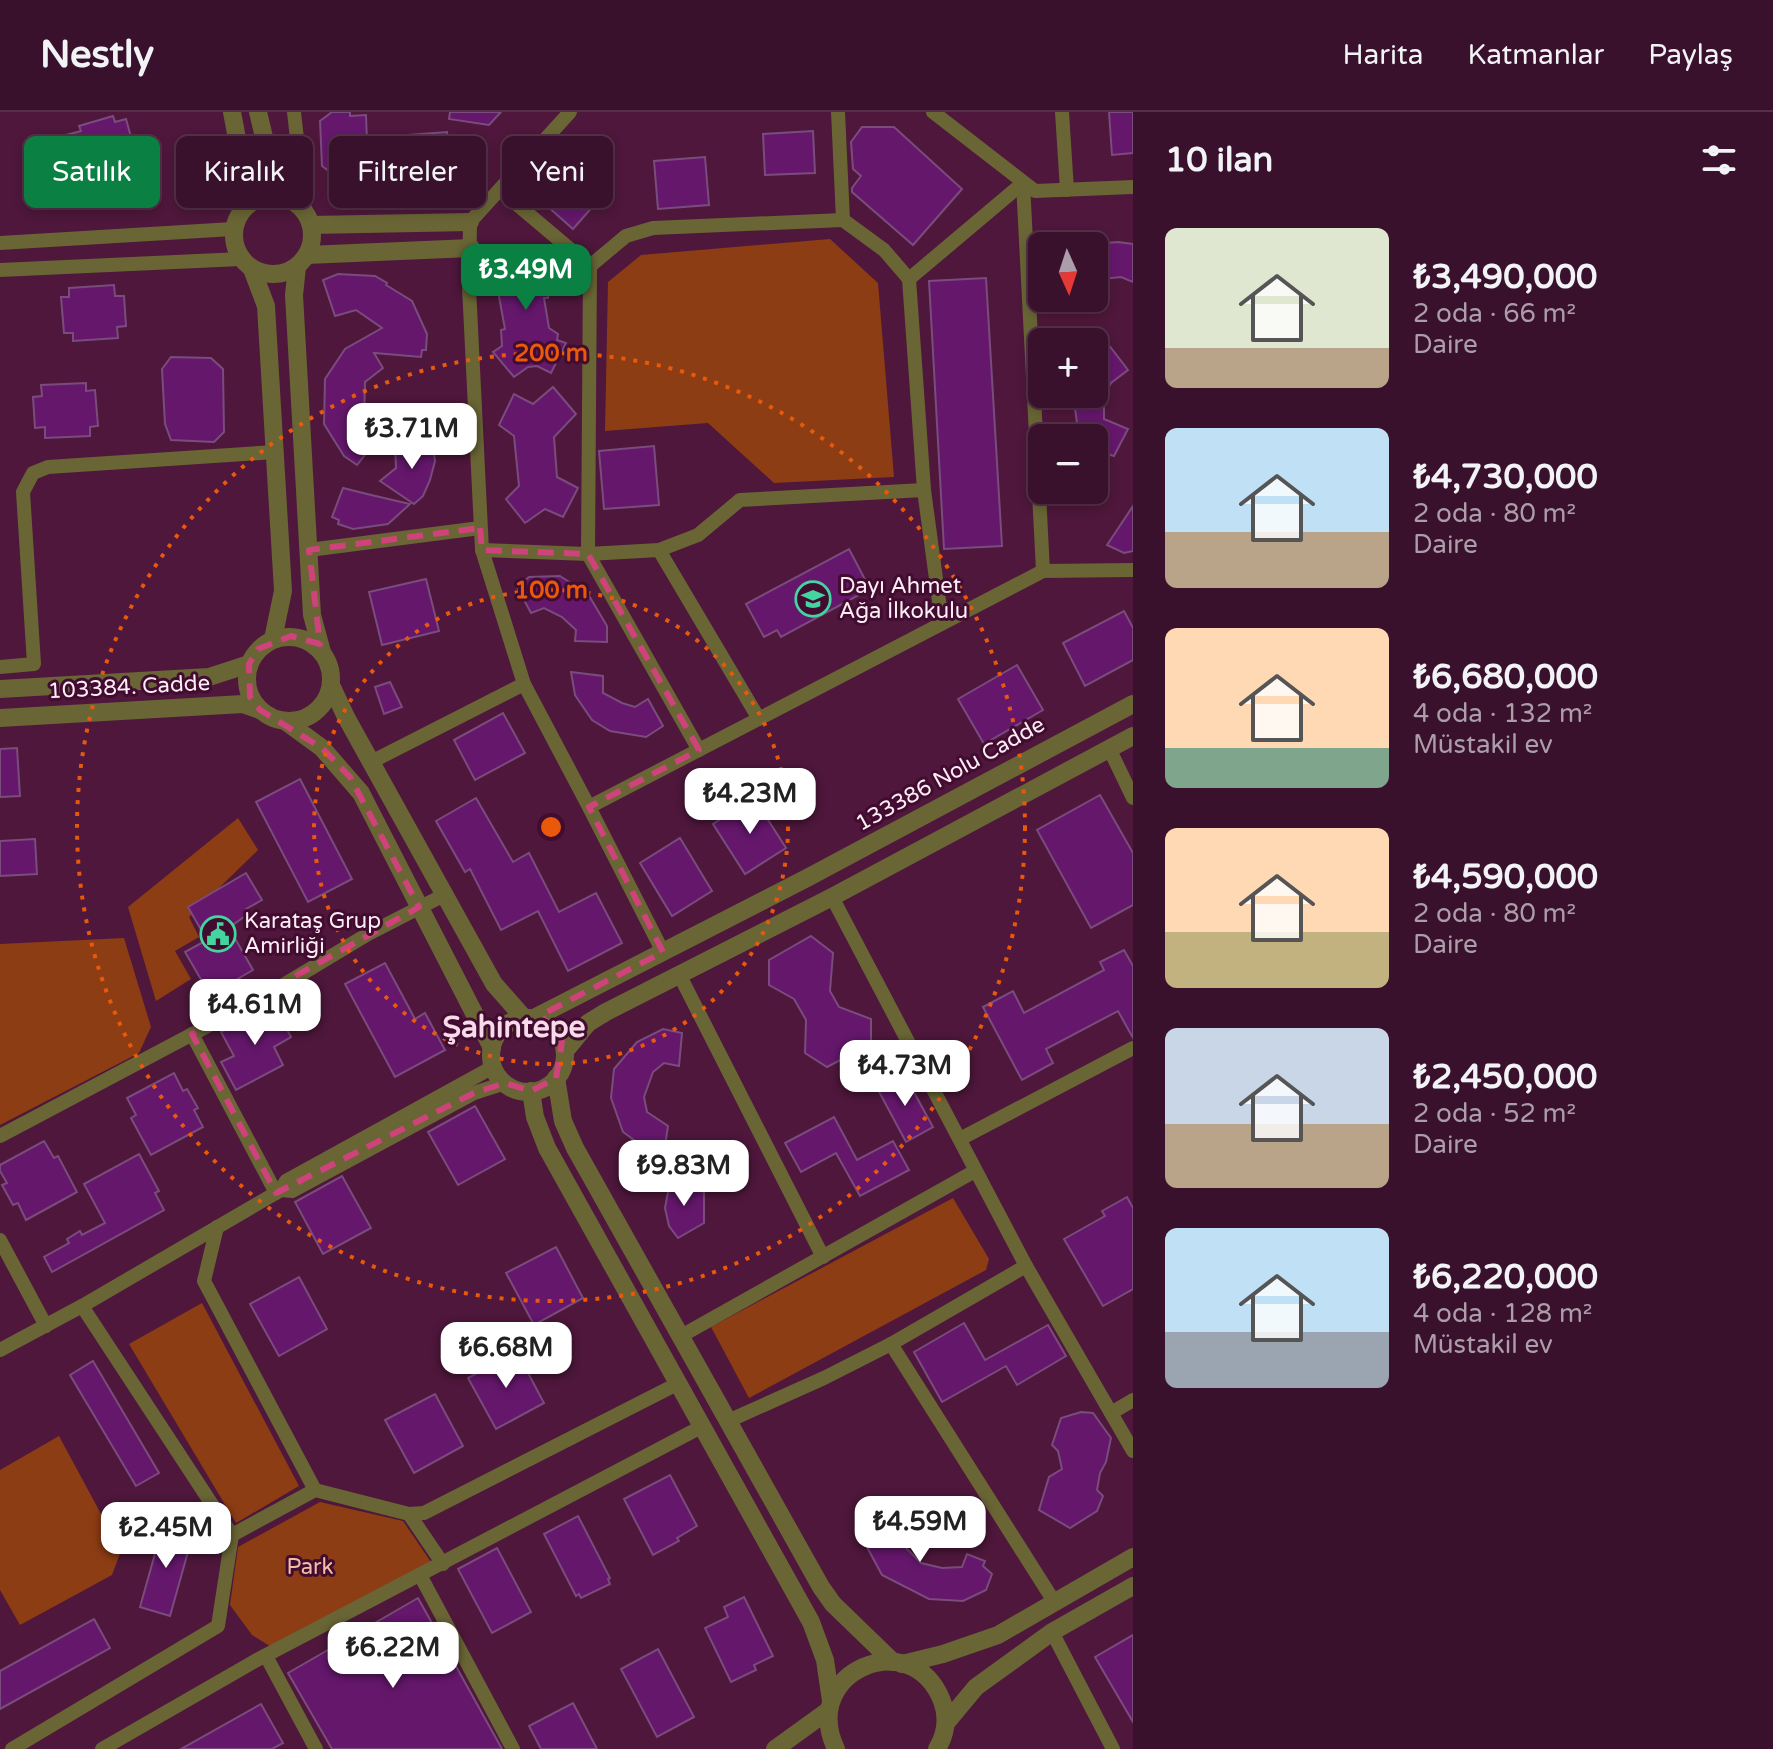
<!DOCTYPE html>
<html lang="tr">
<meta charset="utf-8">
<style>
:root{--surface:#3a112c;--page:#451f38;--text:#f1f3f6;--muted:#ab9da9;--line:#543148;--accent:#0b8043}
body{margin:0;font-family:"Varela Round",sans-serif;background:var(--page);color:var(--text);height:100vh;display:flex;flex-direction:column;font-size:30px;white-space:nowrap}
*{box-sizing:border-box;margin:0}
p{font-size:26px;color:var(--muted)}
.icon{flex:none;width:44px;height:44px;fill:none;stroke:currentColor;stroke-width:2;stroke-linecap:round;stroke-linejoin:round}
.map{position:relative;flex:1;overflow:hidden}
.drawer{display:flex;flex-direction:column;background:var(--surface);width:640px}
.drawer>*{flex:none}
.top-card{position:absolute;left:24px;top:24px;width:760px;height:72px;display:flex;gap:16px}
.needle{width:52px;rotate:177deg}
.tools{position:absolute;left:1028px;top:120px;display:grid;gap:16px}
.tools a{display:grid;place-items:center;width:80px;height:80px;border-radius:12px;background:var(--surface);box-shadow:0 4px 12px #0003,0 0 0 2px var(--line);font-size:40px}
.price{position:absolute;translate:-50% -68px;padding:0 18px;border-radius:16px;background:#fff;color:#222;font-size:26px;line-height:52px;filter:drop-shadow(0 2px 4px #0008)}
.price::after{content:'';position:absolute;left:50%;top:48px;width:24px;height:18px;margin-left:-12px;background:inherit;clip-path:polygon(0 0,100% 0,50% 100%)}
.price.active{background:var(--accent);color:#fff}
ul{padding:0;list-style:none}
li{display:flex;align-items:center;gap:24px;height:200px;padding:0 32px}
li span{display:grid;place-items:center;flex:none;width:224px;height:160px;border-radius:12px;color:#555}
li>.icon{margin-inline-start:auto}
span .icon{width:96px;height:96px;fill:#fffc;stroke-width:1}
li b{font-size:34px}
h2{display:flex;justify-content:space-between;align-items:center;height:96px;padding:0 32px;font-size:34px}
.chip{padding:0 28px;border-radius:12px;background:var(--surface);box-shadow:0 4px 12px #0003,0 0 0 2px var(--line);font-size:28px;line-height:72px}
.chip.active{background:var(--accent);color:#fff}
header{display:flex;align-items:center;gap:48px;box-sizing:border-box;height:112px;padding:0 40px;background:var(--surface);border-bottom:2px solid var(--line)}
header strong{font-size:38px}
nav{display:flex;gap:44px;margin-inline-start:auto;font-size:28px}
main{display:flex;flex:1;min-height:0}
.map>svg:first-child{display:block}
.green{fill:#8d3d13}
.building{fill:#65176c;stroke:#794c7d;stroke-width:2}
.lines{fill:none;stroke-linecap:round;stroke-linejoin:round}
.minor{stroke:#696535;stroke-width:14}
.tertiary{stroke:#696535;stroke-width:18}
.marked{fill:none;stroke:#ce437a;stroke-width:6;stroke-dasharray:16 10;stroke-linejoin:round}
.ring{fill:none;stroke:#e8590c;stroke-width:4;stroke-dasharray:4 8}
.labels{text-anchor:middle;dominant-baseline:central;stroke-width:6;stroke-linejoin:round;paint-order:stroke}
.poi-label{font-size:22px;fill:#fcedf5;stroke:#420c30;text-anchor:start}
.street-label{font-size:22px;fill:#fcedf5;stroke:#420c30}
.park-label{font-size:22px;fill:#f4bda5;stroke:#420c30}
.district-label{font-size:30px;font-weight:bold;fill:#f8dbea;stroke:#420c30}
.centre{fill:#e8590c;stroke:#420c30;stroke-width:4}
.ring-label{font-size:24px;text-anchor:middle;font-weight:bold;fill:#e8590c;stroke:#420c30;stroke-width:6;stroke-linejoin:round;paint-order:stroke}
</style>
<header>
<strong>Nestly</strong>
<nav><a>Harita</a><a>Katmanlar</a><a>Paylaş</a></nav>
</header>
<main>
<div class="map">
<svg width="1133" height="1637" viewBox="0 0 1133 1637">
<rect width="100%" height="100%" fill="#4e173b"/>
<!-- green -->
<g class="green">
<polygon points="830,127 878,171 894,365 774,371 708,311 605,319 608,170 641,143"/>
<polygon points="238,706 258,738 189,805 199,825 175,839 191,867 156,889 128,795"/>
<polygon points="124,826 151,915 139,941 0,1013 0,832"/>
<polygon points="953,1086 989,1147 986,1158 749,1286 711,1215"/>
<polygon points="202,1191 299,1374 236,1411 129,1232"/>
<polygon points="59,1324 121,1439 112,1463 20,1513 0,1478 0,1358"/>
<polygon points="320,1390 403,1409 431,1450 273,1536 252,1523 230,1493 238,1435"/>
</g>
<!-- building -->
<g class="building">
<polygon points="332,0 350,0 350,4 366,3 368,55 352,56 352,62 334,63 322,54 320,9"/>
<polygon points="450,0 501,0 489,13 449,7"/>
<polygon points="1109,0 1133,0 1133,41 1112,43"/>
<polygon points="113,4 115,10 126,7 142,65 128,69 131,77 101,85 99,80 83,84 66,23 81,19 79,14"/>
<polygon points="862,15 894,15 962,77 913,133 852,80 852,76 861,64 853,57 851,30"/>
<polygon points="813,19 815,61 765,63 763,22"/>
<polygon points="447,20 449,36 454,36 456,54 448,66 402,69 393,58 391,40 397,40 395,24"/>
<polygon points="705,45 709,93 658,97 654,49"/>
<polygon points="568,54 602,84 573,117 538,86"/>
<polygon points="1118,130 1133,132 1133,170 1121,165 1094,168 1094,132"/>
<polygon points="547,139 560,160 554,164 555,168 549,176 548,186 544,186 549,216 558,222 557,228 566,231 551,261 537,254 528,255 514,265 493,240 502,234 501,218 505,217 498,179 488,166 501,142 509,146 510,141 522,143"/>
<polygon points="338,162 375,164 387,171 386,173 412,189 427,222 426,238 422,238 421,245 374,241 383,256 365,270 364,310 381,323 357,353 344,344 324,312 325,267 345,237 382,216 356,198 335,204 323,168"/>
<polygon points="986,166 1002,434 944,437 929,169"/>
<polygon points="114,173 115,184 124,184 126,214 117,215 118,226 73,229 73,221 64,221 61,185 69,185 69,176"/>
<polygon points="1105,228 1128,258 1111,271 1104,283 1104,307 1128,317 1114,344 1094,338 1094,326 1085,326 1078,318 1073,282 1094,282 1094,235"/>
<polygon points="171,245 211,246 223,257 224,320 214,330 171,328 165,312 162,257"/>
<polygon points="86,271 86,279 95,278 98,314 90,315 90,324 45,326 45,315 35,316 33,285 42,284 41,273"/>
<polygon points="553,275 576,302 554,325 557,365 578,376 563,405 545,397 525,411 506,387 519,374 514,324 499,313 514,282 533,292"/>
<polygon points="433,333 435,349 430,368 423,384 414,392 380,369 396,356 395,334"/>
<polygon points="654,334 659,393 604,397 599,339"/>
<polygon points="343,376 367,382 410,392 388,412 353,417 338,412 339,408 332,405"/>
<polygon points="1133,394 1133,439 1124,441 1107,433"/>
<polygon points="849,437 870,477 781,525 777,518 764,525 746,492"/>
<polygon points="560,464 588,482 607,514 607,530 575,529 576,518 562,505 544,496 531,501 517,475 529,465"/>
<polygon points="426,467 439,519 382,533 369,480"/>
<polygon points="1124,499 1133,516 1133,548 1085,574 1063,531"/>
<polygon points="1017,553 1043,598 984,632 958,587"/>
<polygon points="571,560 603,564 603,581 622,591 635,595 648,587 663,614 646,625 610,619 592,608 575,583"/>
<polygon points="390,570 402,595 384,602 375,575"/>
<polygon points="503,601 525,641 475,668 454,628"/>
<polygon points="17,636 20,684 0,685 0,637"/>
<polygon points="300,667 352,767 308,790 256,690"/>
<polygon points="1100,683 1133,741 1133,793 1091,816 1037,718"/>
<polygon points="476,686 513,750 529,741 559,800 596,781 622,831 568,859 538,799 501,818 470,757 465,760 436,709"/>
<polygon points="754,686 786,736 745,762 713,712"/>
<polygon points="680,726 712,779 672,804 640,751"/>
<polygon points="35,727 37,762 0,764 0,729"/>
<polygon points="246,761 262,788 246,797 249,801 229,816 253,858 210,883 185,840 207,828 188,795"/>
<polygon points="811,824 833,841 830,879 839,895 871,907 871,932 827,955 805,941 806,908 794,887 769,873 769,848"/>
<polygon points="1124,838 1133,854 1133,926 1118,899 1046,937 1053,951 1022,968 983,895 1013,879 1024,901 1104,858 1100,850"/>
<polygon points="385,851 415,907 425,901 445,938 395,965 345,872"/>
<polygon points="274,893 291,925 274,935 283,953 236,978 221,950 234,944 221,920"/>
<polygon points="663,917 682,921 679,954 664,951 653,960 644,985 647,1000 668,1014 664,1041 649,1039 623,1020 611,986 614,957 637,930"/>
<polygon points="174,961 183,979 187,977 198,996 194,998 203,1015 151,1043 131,1006 136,1003 127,986"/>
<polygon points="904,962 933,1015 906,1030 877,976"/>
<polygon points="475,994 505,1047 458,1073 428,1020"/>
<polygon points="834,1005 857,1048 893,1029 909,1058 860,1084 836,1041 801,1060 785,1031"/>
<polygon points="44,1029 54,1046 58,1044 77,1080 26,1108 18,1091 13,1093 2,1073 7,1071 0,1059 0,1053"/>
<polygon points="139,1042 159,1079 155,1081 164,1098 52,1160 44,1145 69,1131 67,1127 80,1119 82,1123 105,1111 84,1072"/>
<polygon points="342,1064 371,1116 323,1142 295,1090"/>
<polygon points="674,1066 704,1080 704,1111 678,1126 669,1114 665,1096 668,1080"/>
<polygon points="1127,1085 1133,1096 1133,1177 1103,1194 1064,1127 1105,1104 1102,1099"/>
<polygon points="556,1135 583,1186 534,1213 506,1161"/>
<polygon points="299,1165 327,1217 279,1244 250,1192"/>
<polygon points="964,1211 985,1248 1048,1213 1066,1244 1017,1273 1006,1254 942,1290 914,1240"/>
<polygon points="517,1240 544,1291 496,1317 468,1266"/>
<polygon points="93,1249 159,1361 136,1374 70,1263"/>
<polygon points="435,1282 463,1334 414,1361 385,1308"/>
<polygon points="1081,1300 1093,1301 1111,1326 1106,1350 1100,1361 1097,1378 1103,1384 1097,1399 1070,1416 1039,1398 1049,1365 1062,1357 1058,1339 1052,1333 1061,1306"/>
<polygon points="670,1363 697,1414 677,1426 679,1429 653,1443 624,1387"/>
<polygon points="884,1394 897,1405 905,1417 901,1431 921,1451 942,1456 962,1455 967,1442 985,1449 983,1454 992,1462 986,1478 963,1489 929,1487 882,1463 868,1437 865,1416 872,1398"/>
<polygon points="578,1404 610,1466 608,1467 610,1472 581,1486 579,1482 576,1484 544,1422"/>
<polygon points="163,1413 193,1422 170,1504 140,1495"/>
<polygon points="497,1436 531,1500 492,1521 458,1457"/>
<polygon points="744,1485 773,1544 754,1553 756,1558 731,1570 705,1516 728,1505 724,1495"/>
<polygon points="418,1486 502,1637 332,1637 288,1561"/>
<polygon points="94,1507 110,1536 0,1597 0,1559"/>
<polygon points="1133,1523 1133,1610 1095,1545"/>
<polygon points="658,1537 694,1605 657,1625 621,1557"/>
<polygon points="573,1591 597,1637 541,1637 529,1614"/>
<polygon points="261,1592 283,1631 272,1637 181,1637"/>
</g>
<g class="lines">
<!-- minor -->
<g class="minor">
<polyline points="294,0 305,99"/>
<polyline points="570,0 470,110 469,175 482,438 524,572 589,695"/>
<polyline points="838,0 843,108"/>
<polyline points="933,0 1035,79 1133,75"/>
<polyline points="1062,0 1067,78"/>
<polyline points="1023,71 1043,459 1133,458"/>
<polyline points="500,78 590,154"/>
<polyline points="0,131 233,117"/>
<polyline points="0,158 241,147"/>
<polyline points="909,167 1023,71"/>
<polyline points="309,438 480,416"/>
<polyline points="482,438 588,442 659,438 698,423 740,388 924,378"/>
<polyline points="659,438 759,607"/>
<polyline points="0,555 34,552 23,380 33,361 48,355 275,340"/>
<polyline points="1109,636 1133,686"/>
<polyline points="699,638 588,442 590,154 626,124 653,116 843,108 884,138 909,167 924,378 942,511"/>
<polyline points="371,650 524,572"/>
<polyline points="832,785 1026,1154"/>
<polyline points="663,840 589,695 1043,459"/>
<polyline points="680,864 823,1145"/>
<polyline points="192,922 276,1081"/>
<polyline points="0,1024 270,881 368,822 446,782"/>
<polyline points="960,1027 1133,936"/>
<polyline points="281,1078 292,1079 474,981 505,971"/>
<polyline points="217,1115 204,1169 315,1378"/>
<polyline points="0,1128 46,1214"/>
<polyline points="681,1224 975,1059"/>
<polyline points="891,1232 1055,1491"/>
<polyline points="0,1238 82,1194 281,1078 286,1069 493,955"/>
<polyline points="1111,1301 1133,1288"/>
<polyline points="728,1309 824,1266 891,1232 1026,1154 1133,1339"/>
<polyline points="409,1402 443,1452"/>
<polyline points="232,1423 315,1378 409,1402 424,1401 679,1271"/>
<polyline points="420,1463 513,1637"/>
<polyline points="1052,1520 1113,1637"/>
<polyline points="266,1544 316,1637"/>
<polyline points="12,1637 218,1514 232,1423 82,1194"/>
<polyline points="102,1637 255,1549 703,1314"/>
</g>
<!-- tertiary -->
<g class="tertiary">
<polyline points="232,0 249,91"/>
<polyline points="258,0 278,84"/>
<circle cx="273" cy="123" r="39"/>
<polyline points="311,113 470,110"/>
<polyline points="307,143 471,136"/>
<polyline points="297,155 294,183 312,503 322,540"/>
<polyline points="252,157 266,194 283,479 273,527"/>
<circle cx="289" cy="567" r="42"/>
<polyline points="331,573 346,605 494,872 524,906"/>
<polyline points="0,577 209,565 249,552"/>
<polyline points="0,606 243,592 260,598"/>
<polyline points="285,609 322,636 361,681 492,936"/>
<polyline points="534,906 807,766 1133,592"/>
<circle cx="528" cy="943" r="37"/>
<polyline points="565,939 588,911 606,900 832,785 1133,624"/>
<polyline points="556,966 563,1009 575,1036 821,1475 833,1492 893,1550"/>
<polyline points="531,979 535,1005 547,1036 811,1510 825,1548 831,1589"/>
<polyline points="902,1552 943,1542 998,1523 1133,1445"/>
<polyline points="946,1611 976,1575 1052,1520 1133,1474"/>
<polyline points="775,1637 829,1598"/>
<path d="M836,1637C799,1559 912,1512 942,1589C948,1605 946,1622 937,1637"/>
</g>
</g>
<!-- marked area -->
<path class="marked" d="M480,416L482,438L588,442L699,638L589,695L663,840L541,903L562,930L556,966L531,979L505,971L474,981L276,1081L192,922L419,795L350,665L322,636L260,598L250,585L249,552L258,537L291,524L320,532L309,438Z"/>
<!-- distance rings -->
<g class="ring">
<circle cx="551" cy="715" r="237"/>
<circle cx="551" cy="715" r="474"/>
</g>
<!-- icons -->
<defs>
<symbol id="school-ring" viewBox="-11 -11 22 22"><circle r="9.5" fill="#420c30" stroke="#44d49f" stroke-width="1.5"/><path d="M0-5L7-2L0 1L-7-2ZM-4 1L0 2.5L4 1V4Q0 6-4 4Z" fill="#44d49f"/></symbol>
<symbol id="civic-ring" viewBox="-11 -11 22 22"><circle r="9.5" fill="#420c30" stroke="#44d49f" stroke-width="1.5"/><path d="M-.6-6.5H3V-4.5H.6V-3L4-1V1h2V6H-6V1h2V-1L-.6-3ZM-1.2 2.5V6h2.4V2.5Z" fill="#44d49f"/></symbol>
</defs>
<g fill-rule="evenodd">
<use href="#school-ring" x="793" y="467" width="40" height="40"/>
<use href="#civic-ring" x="198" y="802" width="40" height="40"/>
</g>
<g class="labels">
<!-- poi labels -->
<g class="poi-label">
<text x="839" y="474">Dayı Ahmet<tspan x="839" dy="25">Ağa İlkokulu</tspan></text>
<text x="244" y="809">Karataş Grup<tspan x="244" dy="25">Amirliği</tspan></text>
</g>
<!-- street labels -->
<g class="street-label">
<text transform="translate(129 575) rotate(-3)">103384. Cadde</text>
<text transform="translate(950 662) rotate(-29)">133386 Nolu Cadde</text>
</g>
<!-- park labels -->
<g class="park-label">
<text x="310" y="1455">Park</text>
</g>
<!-- district labels -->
<g class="district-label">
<text x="514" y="915">Şahintepe</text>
</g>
</g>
<circle cx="551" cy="715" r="12" class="centre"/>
<g class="ring-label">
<text x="551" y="249">200 m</text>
<text x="551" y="486">100 m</text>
</g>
</svg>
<div class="tools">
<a><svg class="needle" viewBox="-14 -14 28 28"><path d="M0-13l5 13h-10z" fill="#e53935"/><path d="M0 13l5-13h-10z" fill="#ab9da9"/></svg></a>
<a>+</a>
<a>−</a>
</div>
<b class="price active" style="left:526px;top:200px">₺3.49M</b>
<b class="price" style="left:412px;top:359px">₺3.71M</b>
<b class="price" style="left:750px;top:724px">₺4.23M</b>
<b class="price" style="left:255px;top:935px">₺4.61M</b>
<b class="price" style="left:905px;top:996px">₺4.73M</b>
<b class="price" style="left:684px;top:1096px">₺9.83M</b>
<b class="price" style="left:506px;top:1278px">₺6.68M</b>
<b class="price" style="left:920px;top:1452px">₺4.59M</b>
<b class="price" style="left:166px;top:1458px">₺2.45M</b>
<b class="price" style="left:393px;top:1578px">₺6.22M</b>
<div class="top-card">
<a class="chip active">Satılık</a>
<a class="chip">Kiralık</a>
<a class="chip">Filtreler</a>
<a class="chip">Yeni</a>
</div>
</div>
<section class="drawer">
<h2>10 ilan<svg class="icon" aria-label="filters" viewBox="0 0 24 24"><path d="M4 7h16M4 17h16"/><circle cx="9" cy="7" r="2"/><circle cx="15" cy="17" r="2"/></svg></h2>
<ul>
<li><span style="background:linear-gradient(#dfe7d0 75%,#b9a48a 0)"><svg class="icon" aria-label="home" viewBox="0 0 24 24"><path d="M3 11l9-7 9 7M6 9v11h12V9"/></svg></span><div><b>₺3,490,000</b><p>2 oda · 66 m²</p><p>Daire</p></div></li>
<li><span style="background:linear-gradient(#bfe0f5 65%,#b9a48a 0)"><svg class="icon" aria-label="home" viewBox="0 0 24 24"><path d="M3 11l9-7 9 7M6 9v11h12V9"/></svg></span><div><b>₺4,730,000</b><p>2 oda · 80 m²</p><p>Daire</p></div></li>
<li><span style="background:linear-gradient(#ffd9b3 75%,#7fa58c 0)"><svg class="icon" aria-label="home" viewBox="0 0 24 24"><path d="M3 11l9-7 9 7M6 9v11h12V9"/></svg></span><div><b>₺6,680,000</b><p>4 oda · 132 m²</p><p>Müstakil ev</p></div></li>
<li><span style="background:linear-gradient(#ffd9b3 65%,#c2b280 0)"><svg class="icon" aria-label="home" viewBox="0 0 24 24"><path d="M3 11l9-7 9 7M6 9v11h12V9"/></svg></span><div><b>₺4,590,000</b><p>2 oda · 80 m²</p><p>Daire</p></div></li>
<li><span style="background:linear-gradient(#c9d6e8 60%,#b9a48a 0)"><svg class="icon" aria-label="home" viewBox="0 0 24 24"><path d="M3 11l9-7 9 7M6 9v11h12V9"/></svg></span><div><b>₺2,450,000</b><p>2 oda · 52 m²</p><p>Daire</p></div></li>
<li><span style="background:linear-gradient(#bfe0f5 65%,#9aa5b1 0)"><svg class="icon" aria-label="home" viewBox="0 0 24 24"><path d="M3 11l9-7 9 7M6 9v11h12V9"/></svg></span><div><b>₺6,220,000</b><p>4 oda · 128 m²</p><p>Müstakil ev</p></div></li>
</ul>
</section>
</main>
